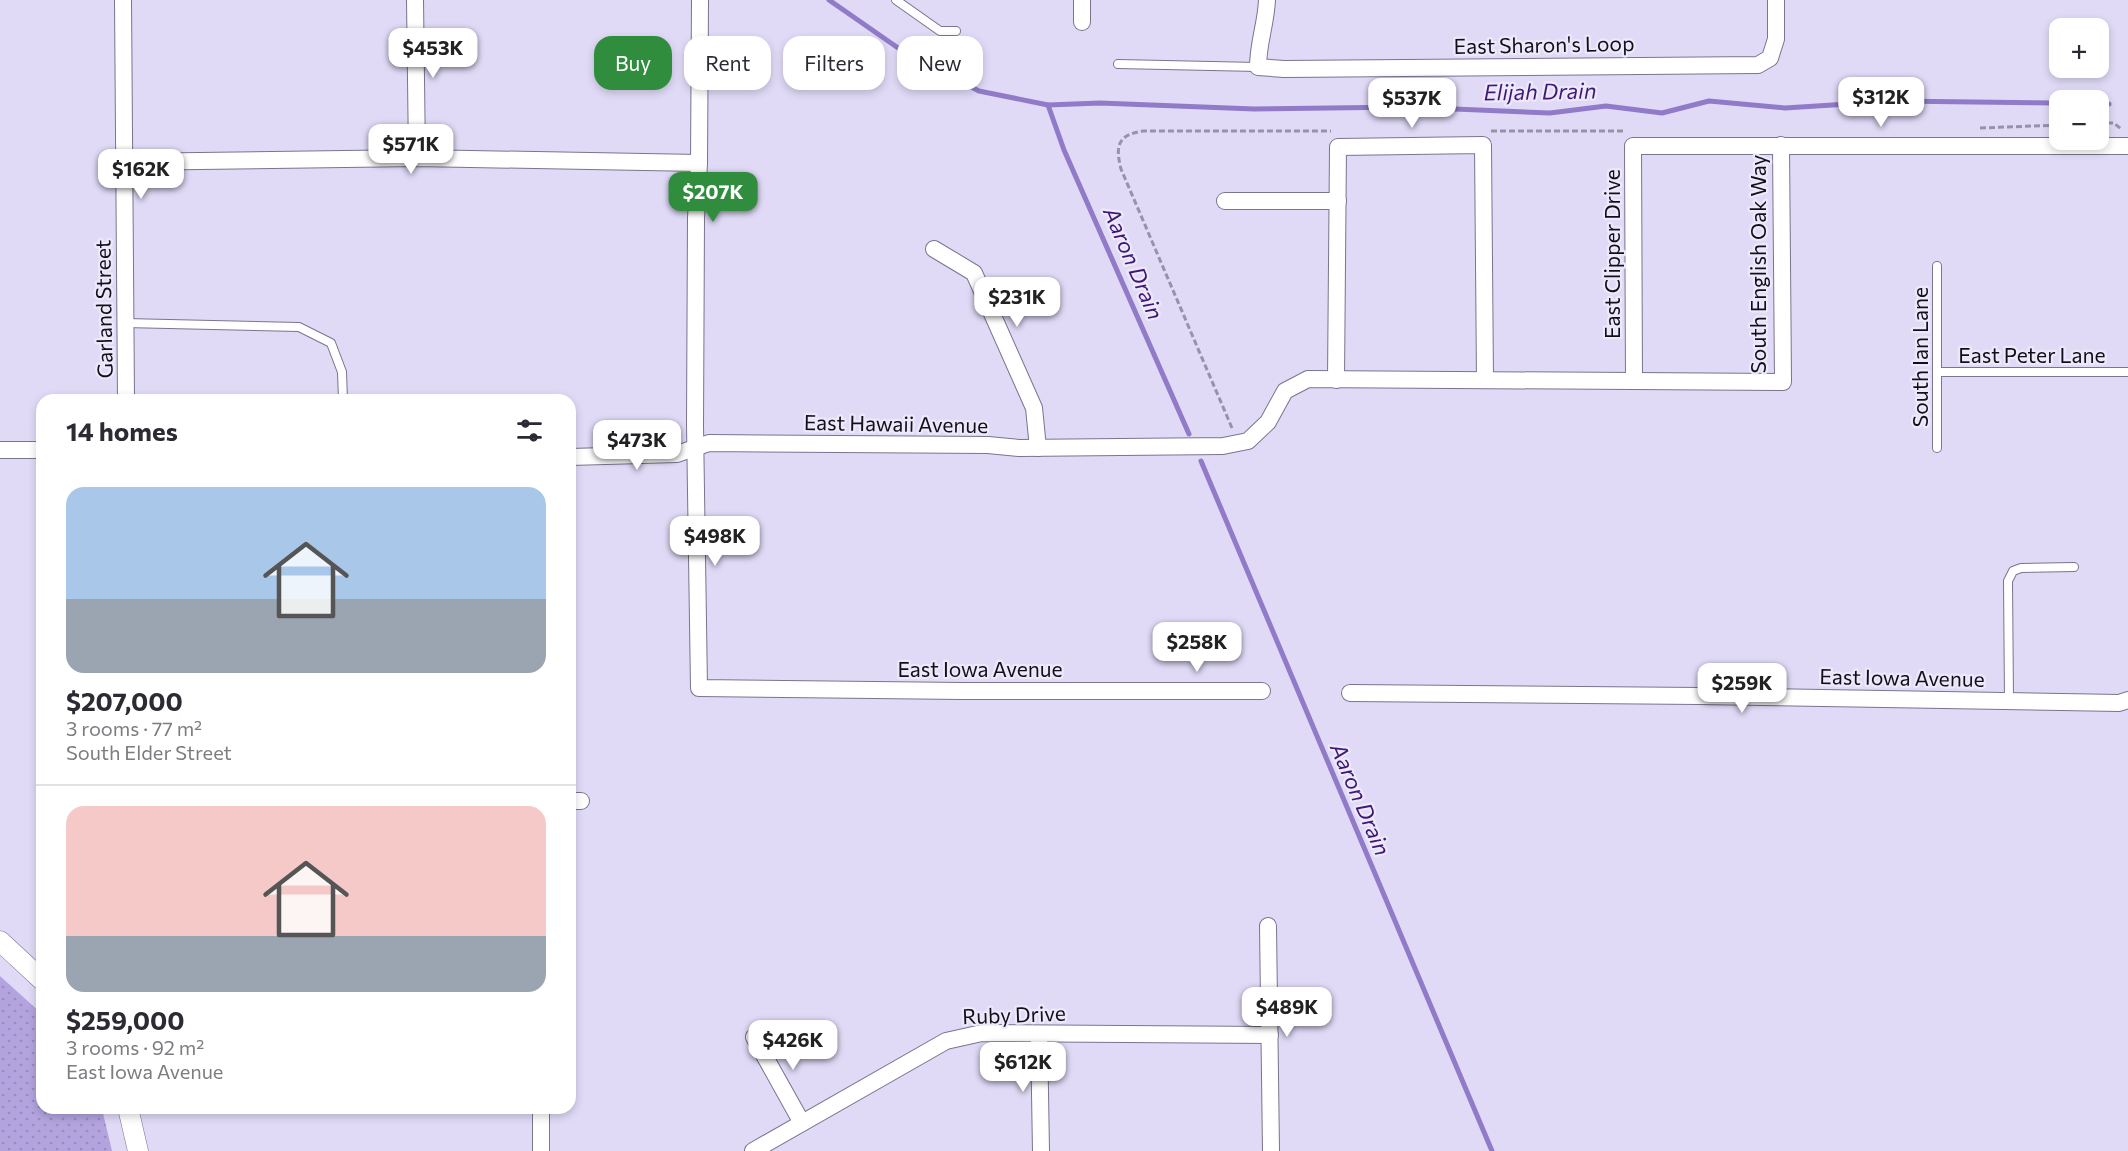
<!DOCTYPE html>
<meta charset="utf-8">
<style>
:root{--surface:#fff;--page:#f7f7f7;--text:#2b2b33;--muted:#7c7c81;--line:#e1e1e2;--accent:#318d3e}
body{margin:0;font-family:Commissioner,sans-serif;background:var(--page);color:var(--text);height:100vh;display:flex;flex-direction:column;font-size:22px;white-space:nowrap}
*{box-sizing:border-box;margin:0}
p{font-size:20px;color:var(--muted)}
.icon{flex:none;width:33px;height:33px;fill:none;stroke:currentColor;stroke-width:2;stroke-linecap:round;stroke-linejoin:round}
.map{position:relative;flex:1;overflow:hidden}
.panel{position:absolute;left:36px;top:394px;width:540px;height:720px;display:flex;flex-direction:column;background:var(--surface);border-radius:18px;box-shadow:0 3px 9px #0003}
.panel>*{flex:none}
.hud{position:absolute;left:594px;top:36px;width:570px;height:54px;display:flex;gap:12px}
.fabs{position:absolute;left:2049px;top:18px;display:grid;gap:12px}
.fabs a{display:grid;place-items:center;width:60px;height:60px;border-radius:12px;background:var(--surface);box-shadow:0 3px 9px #0003;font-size:30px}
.price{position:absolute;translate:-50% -51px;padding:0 14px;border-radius:12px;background:#fff;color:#222;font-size:20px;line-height:39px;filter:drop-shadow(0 2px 3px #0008)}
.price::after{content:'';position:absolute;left:50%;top:36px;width:18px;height:14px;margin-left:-9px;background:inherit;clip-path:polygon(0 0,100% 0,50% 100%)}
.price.selected{background:var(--accent);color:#fff}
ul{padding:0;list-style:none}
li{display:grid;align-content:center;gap:12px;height:318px;padding:0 30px}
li+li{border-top:2px solid var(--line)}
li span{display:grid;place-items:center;height:186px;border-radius:18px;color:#555}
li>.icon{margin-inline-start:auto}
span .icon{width:108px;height:108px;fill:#fffc;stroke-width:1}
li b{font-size:26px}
h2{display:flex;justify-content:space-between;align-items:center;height:72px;padding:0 30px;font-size:26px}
.pill{padding:0 21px;border-radius:18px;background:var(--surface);box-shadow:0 3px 9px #0003;font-size:21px;line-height:54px}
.pill.selected{background:var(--accent);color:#fff}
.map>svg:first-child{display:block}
.park{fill:url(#park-dots)}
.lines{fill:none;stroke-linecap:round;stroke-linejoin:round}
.stream{stroke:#917bc8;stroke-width:5}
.service-casing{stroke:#7a748e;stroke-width:10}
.minor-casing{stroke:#7a748e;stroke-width:18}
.tertiary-casing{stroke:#7a748e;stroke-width:21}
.path{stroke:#9792a9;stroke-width:3;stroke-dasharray:6 3;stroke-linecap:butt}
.service{stroke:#fff;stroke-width:8}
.minor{stroke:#fff;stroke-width:16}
.tertiary{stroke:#fff;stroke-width:20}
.labels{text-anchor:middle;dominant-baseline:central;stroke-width:4.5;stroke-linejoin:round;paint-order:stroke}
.street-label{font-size:21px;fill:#110f19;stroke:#ede9fb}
.water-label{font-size:22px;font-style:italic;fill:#3e1874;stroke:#ede9fb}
</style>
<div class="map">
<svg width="2128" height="1151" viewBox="0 0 2128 1151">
<defs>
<pattern id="park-dots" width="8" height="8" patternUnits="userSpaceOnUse" patternTransform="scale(1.5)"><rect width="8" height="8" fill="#b3a4df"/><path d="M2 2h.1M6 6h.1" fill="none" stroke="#998cbf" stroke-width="1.8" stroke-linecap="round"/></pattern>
</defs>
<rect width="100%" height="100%" fill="#e0daf7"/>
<!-- park -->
<polygon class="park" points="0,976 42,1014 42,1108 102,1109 112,1151 0,1151"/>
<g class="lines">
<!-- stream -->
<g class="stream">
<polyline points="829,0 901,50 979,91 1048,105 1100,103 1254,109 1407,107 1550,113 1606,106 1662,113 1709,101 1785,108 1895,101 2060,103"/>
<polyline points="2098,104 2109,104"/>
<polyline points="1048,105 1064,150 1189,434"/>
<polyline points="1201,461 1492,1151"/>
</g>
<defs>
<g id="service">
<polyline points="896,0 940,31 956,31"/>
<polyline points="1118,64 1258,67"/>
<polyline points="1937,266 1937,448"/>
<polyline points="125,323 299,327 331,343 342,372 343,400"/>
<polyline points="1937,372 2128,372"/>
<polyline points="2009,701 2008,581 2013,571 2021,568 2074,567"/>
</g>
<g id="minor">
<polyline points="123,0 126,400"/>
<polyline points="415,0 417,158"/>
<polyline points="700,0 699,163 696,218 695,425 699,688 963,691 1262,691"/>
<path d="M1267,0C1266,24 1258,43 1258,67L1284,69L1758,65L1770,58L1776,39V0"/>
<polyline points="1082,22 1082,0"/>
<polyline points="124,162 417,158 699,163"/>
<polyline points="1225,201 1338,201"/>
<polyline points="934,249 974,273 1034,408 1038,448"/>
<polyline points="1336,380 1338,147 1483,145 1485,380"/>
<polyline points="1634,381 1633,146 2128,146"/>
<polyline points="0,450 42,450"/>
<polyline points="570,457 677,454 709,443 988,445 1019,448 1223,446 1248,441 1268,422 1285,391 1308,379 1783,382 1781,145"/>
<polyline points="1350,693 1700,696 2119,703 2128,700"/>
<polyline points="570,801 581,801"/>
<polyline points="1268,926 1271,1151"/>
<polyline points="1039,1034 1041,1151"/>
<polyline points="754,1037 802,1123"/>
<polyline points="541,1108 541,1151"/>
<polyline points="753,1151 946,1041 982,1033 1270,1035"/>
</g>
<g id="tertiary">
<polyline points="0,941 42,980"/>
<polyline points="128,1108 138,1151"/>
</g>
</defs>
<!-- service casing -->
<use href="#service" class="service-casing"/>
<!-- minor casing -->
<use href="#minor" class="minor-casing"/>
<!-- tertiary casing -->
<use href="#tertiary" class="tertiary-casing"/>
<!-- path -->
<g class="path">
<polyline points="2098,123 2114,123 2121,129"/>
<polyline points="1980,128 2060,125"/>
<polyline points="1491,131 1625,131"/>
<path d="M1232,428L1121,169C1115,145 1118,135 1143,131H1331"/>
</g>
<!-- service -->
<use href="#service" class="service"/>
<!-- minor -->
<use href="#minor" class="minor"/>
<!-- tertiary -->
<use href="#tertiary" class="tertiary"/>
</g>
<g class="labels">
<!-- street labels -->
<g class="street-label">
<text transform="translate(1544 44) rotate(-1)">East Sharon's Loop</text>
<text transform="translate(1611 254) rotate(-90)">East Clipper Drive</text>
<text transform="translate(1757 264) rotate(-90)">South English Oak Way</text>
<text transform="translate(103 309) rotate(-91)">Garland Street</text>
<text x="2032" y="354">East Peter Lane</text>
<text transform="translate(1919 357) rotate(-90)">South Ian Lane</text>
<text transform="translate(896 423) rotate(1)">East Hawaii Avenue</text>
<text x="980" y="668">East Iowa Avenue</text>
<text transform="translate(1902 677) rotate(1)">East Iowa Avenue</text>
<text transform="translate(1014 1014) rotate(-2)">Ruby Drive</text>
</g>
<!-- water labels -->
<g class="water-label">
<text transform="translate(1540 91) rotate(-1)">Elijah Drain</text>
<text transform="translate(1134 263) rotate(67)">Aaron Drain</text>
<text transform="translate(1361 799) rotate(67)">Aaron Drain</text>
</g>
</g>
</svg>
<div class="fabs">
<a>+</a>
<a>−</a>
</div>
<b class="price" style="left:433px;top:79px">$453K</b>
<b class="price" style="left:1881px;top:128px">$312K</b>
<b class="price" style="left:1412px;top:129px">$537K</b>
<b class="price" style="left:411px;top:175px">$571K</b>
<b class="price" style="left:141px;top:200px">$162K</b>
<b class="price selected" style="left:713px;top:223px">$207K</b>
<b class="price" style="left:1017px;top:328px">$231K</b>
<b class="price" style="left:637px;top:471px">$473K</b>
<b class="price" style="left:715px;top:567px">$498K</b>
<b class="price" style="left:1197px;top:673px">$258K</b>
<b class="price" style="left:1742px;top:714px">$259K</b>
<b class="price" style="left:1287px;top:1038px">$489K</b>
<b class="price" style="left:793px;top:1071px">$426K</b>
<b class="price" style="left:1023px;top:1093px">$612K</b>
<div class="hud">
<a class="pill selected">Buy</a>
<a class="pill">Rent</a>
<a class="pill">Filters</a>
<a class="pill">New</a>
</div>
<section class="panel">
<h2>14 homes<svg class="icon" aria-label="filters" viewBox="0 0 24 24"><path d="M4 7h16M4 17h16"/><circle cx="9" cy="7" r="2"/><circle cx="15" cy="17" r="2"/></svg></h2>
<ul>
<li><span style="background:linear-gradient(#a9c7e8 60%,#9aa5b1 0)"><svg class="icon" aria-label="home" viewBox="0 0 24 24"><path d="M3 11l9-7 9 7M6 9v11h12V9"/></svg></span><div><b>$207,000</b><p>3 rooms · 77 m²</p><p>South Elder Street</p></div></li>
<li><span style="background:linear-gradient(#f6c9c9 70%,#9aa5b1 0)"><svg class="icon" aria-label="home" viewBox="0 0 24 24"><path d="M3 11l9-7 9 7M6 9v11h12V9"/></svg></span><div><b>$259,000</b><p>3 rooms · 92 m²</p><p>East Iowa Avenue</p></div></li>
</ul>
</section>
</div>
